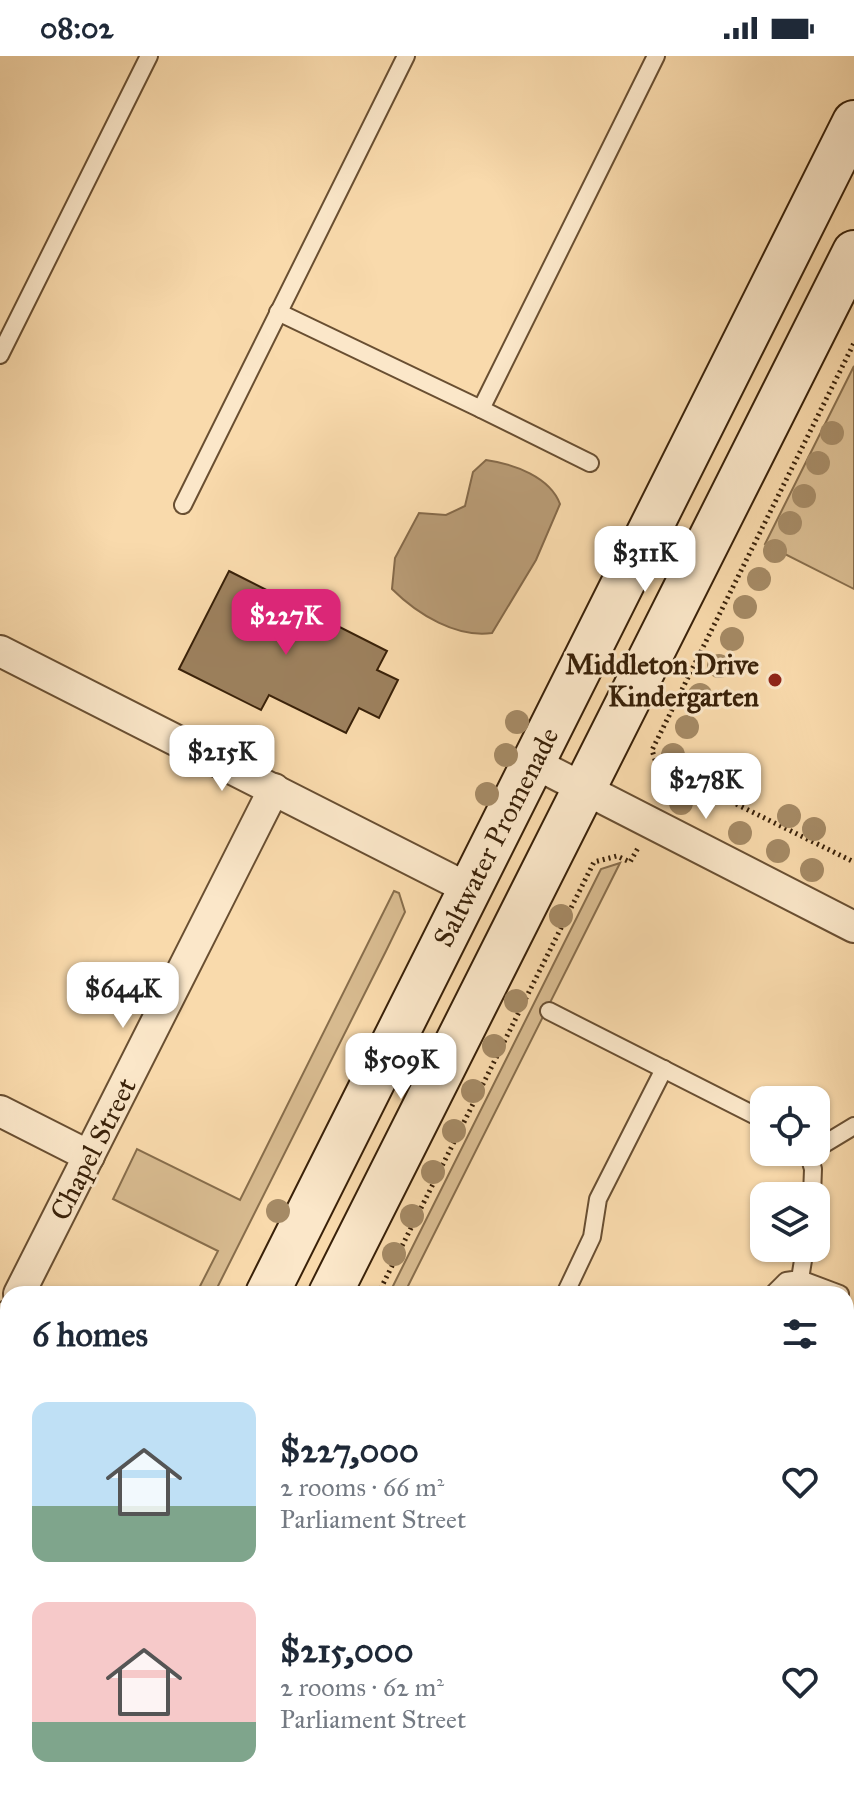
<!DOCTYPE html>
<meta charset="utf-8">
<style>
:root{--surface:#fff;--page:#f6f6f7;--text:#1f2937;--muted:#747a83;--accent:#db2777}
body{margin:0;font-family:"IM FELL Great Primer",serif;background:var(--page);color:var(--text);height:100vh;display:flex;flex-direction:column;font-size:30px;white-space:nowrap}
*{box-sizing:border-box;margin:0}
p{font-size:26px;color:var(--muted)}
.icon{flex:none;width:44px;height:44px;fill:none;stroke:currentColor;stroke-width:2;stroke-linecap:round;stroke-linejoin:round}
.map{position:relative;flex:1;overflow:hidden}
.panel{position:absolute;left:0px;top:1230px;width:854px;height:512px;display:flex;flex-direction:column;background:var(--surface);border-radius:24px 24px 0 0;box-shadow:0 2px 6px #0004}
.panel>*{flex:none}
.controls{position:absolute;left:750px;top:1030px;display:grid;gap:16px}
.controls a{display:grid;place-items:center;width:80px;height:80px;border-radius:16px;background:var(--surface);box-shadow:0 2px 6px #0004;font-size:40px}
.price{position:absolute;translate:-50% -68px;padding:0 18px;border-radius:16px;background:#fff;color:#222;font-size:26px;line-height:52px;filter:drop-shadow(0 2px 4px #0008)}
.price::after{content:'';position:absolute;left:50%;top:48px;width:24px;height:18px;margin-left:-12px;background:inherit;clip-path:polygon(0 0,100% 0,50% 100%)}
.price.selected{background:var(--accent);color:#fff}
ul{padding:0;list-style:none}
li{display:flex;align-items:center;gap:24px;height:200px;padding:0 32px}
li span{display:grid;place-items:center;flex:none;width:224px;height:160px;border-radius:16px;color:#555}
li>.icon{margin-inline-start:auto}
span .icon{width:96px;height:96px;fill:#fffc;stroke-width:1}
li b{font-size:34px}
h2{display:flex;justify-content:space-between;align-items:center;height:96px;padding:0 32px;font-size:34px}
.status{display:flex;justify-content:space-between;align-items:center;height:56px;padding:0 40px;background:var(--surface);direction:ltr}
.status svg{height:22px;fill:currentColor}
.map>svg:first-child{display:block}
.green{fill:#d8bb90;stroke:#886e4c;stroke-width:2}
.water{fill:#b89b75;stroke:#856a4a;stroke-width:2}
.building{fill:#9d815e;stroke:#392109;stroke-width:2}
.lines{fill:none;stroke-linecap:round;stroke-linejoin:round}
.lane-casing{stroke:#694f32;stroke-width:20}
.street-casing{stroke:#694f32;stroke-width:34}
.secondary-casing{stroke:#392109;stroke-width:46}
.path{stroke:#392109;stroke-width:5;stroke-dasharray:2 4;stroke-linecap:butt}
.lane{stroke:#fbe7c9;stroke-width:16}
.street{stroke:#fbe7c9;stroke-width:30}
.secondary{stroke:#fbe7c9;stroke-width:42}
.tree{fill:#a58a65}
.poi-dot{fill:#8f2418;stroke:#fbe7c9;stroke-width:3}
.labels{text-anchor:middle;dominant-baseline:central;stroke-width:6;stroke-linejoin:round;paint-order:stroke}
.poi-label{font-size:28px;font-weight:bold;fill:#392109;stroke:#fbe7c9;text-anchor:end}
.street-label{font-size:28px;fill:#392109;stroke:#fbe7c9}
</style>
<div class="status"><b>08:02</b><svg viewBox="0 0 49 12"><path d="M0 12V9h3v3zM5 12V6h3v6zM10 12V3h3v9zM15 12V0h3v12zM26 1h20v11H26zM47 4h2v5h-2z"/></svg></div>
<div class="map">
<svg width="854" height="1742" viewBox="0 0 854 1742">
<rect width="100%" height="100%" fill="#f9daac"/>
<filter id="stains"><feTurbulence type="fractalNoise" baseFrequency=".0025" numOctaves="4"/><feColorMatrix values="0 0 0 0 .2 0 0 0 0 .09 0 0 0 0 .02 0 0 0 .5 -.17"/></filter>
<radialGradient id="worn" r=".72"><stop offset=".6" stop-color="#630" stop-opacity="0"/><stop offset="1" stop-color="#630" stop-opacity=".3"/></radialGradient>
<!-- green -->
<g class="green">
<polygon points="854,310 854,533 765,488"/>
<polygon points="620,807 404,1238 389,1238 601,813"/>
<polygon points="394,835 399,837 405,856 386,895 214,1238 196,1238 218,1195 113,1143 137,1093 240,1144"/>
</g>
<!-- water -->
<path class="water" d="M486,404C514,408 550,421 560,448L536,504L492,577C457,582 418,559 392,533L395,502L419,457L446,459L465,450L473,416Z"/>
<!-- building -->
<polygon class="building" points="229,515 387,595 377,614 398,624 379,662 359,652 346,677 269,639 261,654 179,613"/>
<g class="lines">
<defs>
<g id="lane">
<polyline points="278,256 481,353 656,0"/>
<polyline points="0,299 149,0"/>
<polyline points="481,353 590,407"/>
<polyline points="183,449 406,0"/>
<polyline points="549,955 764,1064"/>
<polyline points="816,1093 854,1070"/>
<polyline points="808,1096 813,1113 812,1140"/>
<polyline points="800,1223 840,1238"/>
<polyline points="565,1238 592,1181 598,1143 664,1013"/>
<polyline points="773,1238 786,1225 800,1223 805,1192"/>
</g>
<g id="street">
<polyline points="0,595 469,833"/>
<polyline points="534,707 854,871"/>
<polyline points="0,1055 89,1100"/>
<polyline points="19,1238 274,733"/>
<polyline points="0,1276 8,1260"/>
<polyline points="0,1523 8,1527"/>
<polyline points="846,1609 854,1613"/>
<polyline points="369,1734 384,1742"/>
</g>
<g id="secondary">
<polyline points="267,1238 854,66"/>
<polyline points="330,1238 854,196"/>
<polyline points="15,1742 19,1734"/>
<polyline points="79,1742 83,1734"/>
</g>
</defs>
<!-- lane casing -->
<use href="#lane" class="lane-casing"/>
<!-- street casing -->
<use href="#street" class="street-casing"/>
<!-- secondary casing -->
<use href="#secondary" class="secondary-casing"/>
<!-- path -->
<g class="path">
<polyline points="677,719 854,806"/>
<polyline points="665,742 677,719 657,710 652,694 854,287"/>
<polyline points="378,1238 594,806 617,800 630,806 638,792"/>
<polyline points="846,1562 854,1566"/>
<polyline points="0,1567 8,1571"/>
<polyline points="125,1742 129,1734"/>
</g>
<!-- lane -->
<use href="#lane" class="lane"/>
<!-- street -->
<use href="#street" class="street"/>
<!-- secondary -->
<use href="#secondary" class="secondary"/>
</g>
<!-- trees -->
<g class="tree">
<circle cx="832" cy="377" r="12"/>
<circle cx="818" cy="407" r="12"/>
<circle cx="804" cy="440" r="12"/>
<circle cx="790" cy="467" r="12"/>
<circle cx="775" cy="495" r="12"/>
<circle cx="759" cy="523" r="12"/>
<circle cx="745" cy="551" r="12"/>
<circle cx="732" cy="583" r="12"/>
<circle cx="719" cy="610" r="12"/>
<circle cx="700" cy="639" r="12"/>
<circle cx="517" cy="666" r="12"/>
<circle cx="687" cy="671" r="12"/>
<circle cx="506" cy="699" r="12"/>
<circle cx="673" cy="699" r="12"/>
<circle cx="701" cy="714" r="12"/>
<circle cx="728" cy="729" r="12"/>
<circle cx="487" cy="738" r="12"/>
<circle cx="681" cy="747" r="12"/>
<circle cx="789" cy="760" r="12"/>
<circle cx="814" cy="773" r="12"/>
<circle cx="740" cy="777" r="12"/>
<circle cx="778" cy="795" r="12"/>
<circle cx="812" cy="814" r="12"/>
<circle cx="561" cy="860" r="12"/>
<circle cx="516" cy="945" r="12"/>
<circle cx="494" cy="990" r="12"/>
<circle cx="473" cy="1035" r="12"/>
<circle cx="454" cy="1075" r="12"/>
<circle cx="433" cy="1116" r="12"/>
<circle cx="278" cy="1155" r="12"/>
<circle cx="412" cy="1160" r="12"/>
<circle cx="394" cy="1198" r="12"/>
</g>
<!-- markers -->
<circle class="poi-dot" cx="775" cy="624" r="8"/>
<g class="labels">
<!-- poi labels -->
<g class="poi-label">
<text x="759" y="608">Middleton Drive<tspan x="759" dy="32">Kindergarten</tspan></text>
</g>
<!-- street labels -->
<g class="street-label">
<text transform="translate(496 781) rotate(-63)">Saltwater Promenade</text>
<text transform="translate(93 1093) rotate(-63)">Chapel Street</text>
</g>
</g>
<rect width="100%" height="100%" filter="url(#stains)"/>
<rect width="100%" height="100%" fill="url(#worn)"/>
</svg>
<div class="controls">
<a><svg class="icon" aria-label="locate" viewBox="0 0 24 24"><circle cx="12" cy="12" r="6"/><path d="M12 2v4M12 18v4M2 12h4M18 12h4"/></svg></a>
<a><svg class="icon" aria-label="layers" viewBox="0 0 24 24"><path d="M12 4l9 5-9 5-9-5zM3 14l9 5 9-5"/></svg></a>
</div>
<b class="price" style="left:645px;top:538px">$311K</b>
<b class="price selected" style="left:286px;top:601px">$227K</b>
<b class="price" style="left:222px;top:737px">$215K</b>
<b class="price" style="left:706px;top:765px">$278K</b>
<b class="price" style="left:123px;top:974px">$644K</b>
<b class="price" style="left:401px;top:1045px">$509K</b>
<section class="panel">
<h2>6 homes<svg class="icon" aria-label="filters" viewBox="0 0 24 24"><path d="M4 7h16M4 17h16"/><circle cx="9" cy="7" r="2"/><circle cx="15" cy="17" r="2"/></svg></h2>
<ul>
<li><span style="background:linear-gradient(#bfe0f5 65%,#7fa58c 0)"><svg class="icon" aria-label="home" viewBox="0 0 24 24"><path d="M3 11l9-7 9 7M6 9v11h12V9"/></svg></span><div><b>$227,000</b><p>2 rooms · 66 m²</p><p>Parliament Street</p></div><svg class="icon" aria-label="heart" viewBox="0 0 24 24"><path d="M12 20l-8-8c-3-5 5-10 8-4 3-6 11-1 8 4z"/></svg></li>
<li><span style="background:linear-gradient(#f6c9c9 75%,#7fa58c 0)"><svg class="icon" aria-label="home" viewBox="0 0 24 24"><path d="M3 11l9-7 9 7M6 9v11h12V9"/></svg></span><div><b>$215,000</b><p>2 rooms · 62 m²</p><p>Parliament Street</p></div><svg class="icon" aria-label="heart" viewBox="0 0 24 24"><path d="M12 20l-8-8c-3-5 5-10 8-4 3-6 11-1 8 4z"/></svg></li>
</ul>
</section>
</div>
